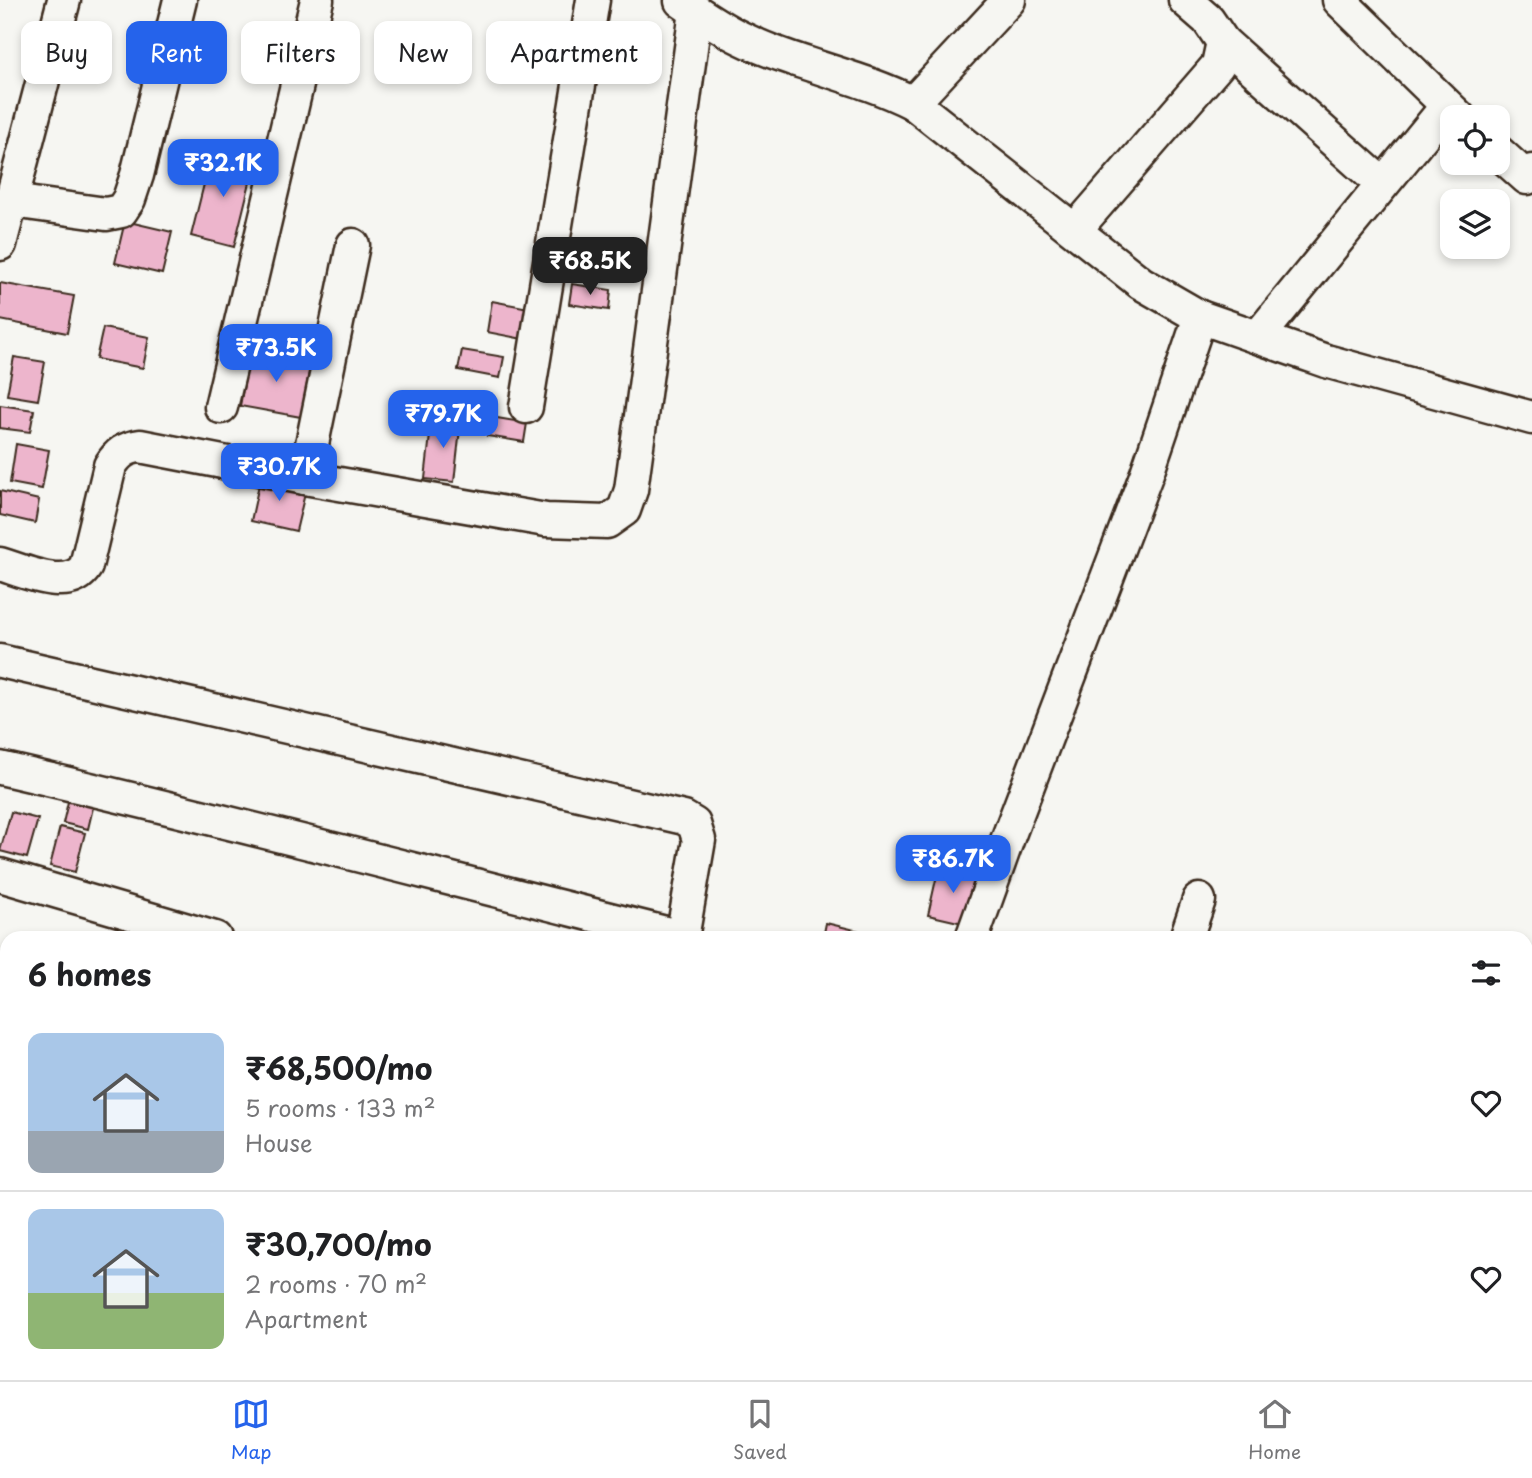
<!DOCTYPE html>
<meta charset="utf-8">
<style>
:root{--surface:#fff;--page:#f2f2f2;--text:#202124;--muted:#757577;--line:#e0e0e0;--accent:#2563eb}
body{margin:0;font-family:"Playpen Sans",sans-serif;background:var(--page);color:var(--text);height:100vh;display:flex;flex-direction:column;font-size:26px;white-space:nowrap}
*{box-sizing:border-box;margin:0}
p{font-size:23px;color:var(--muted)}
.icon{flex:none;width:38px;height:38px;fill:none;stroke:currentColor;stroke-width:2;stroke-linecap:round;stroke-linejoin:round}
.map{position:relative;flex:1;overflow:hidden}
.drawer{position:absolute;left:0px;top:931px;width:1533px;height:450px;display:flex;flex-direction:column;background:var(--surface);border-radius:21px 21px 0 0;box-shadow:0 4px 10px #0003}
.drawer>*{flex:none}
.top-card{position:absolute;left:21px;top:21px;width:700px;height:63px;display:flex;gap:14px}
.tools{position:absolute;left:1440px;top:105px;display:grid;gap:14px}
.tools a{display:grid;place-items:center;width:70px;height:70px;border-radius:14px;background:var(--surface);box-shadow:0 4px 10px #0003;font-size:35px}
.price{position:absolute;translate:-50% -60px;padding:0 16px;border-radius:14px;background:var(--accent);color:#fff;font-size:23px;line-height:46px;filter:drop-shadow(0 2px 4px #0008)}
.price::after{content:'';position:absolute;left:50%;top:42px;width:21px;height:16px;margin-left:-10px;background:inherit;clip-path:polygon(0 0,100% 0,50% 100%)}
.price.on{background:#222;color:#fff}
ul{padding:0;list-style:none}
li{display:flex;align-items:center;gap:21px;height:175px;padding:0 28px}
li+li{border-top:2px solid var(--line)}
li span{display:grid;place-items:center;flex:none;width:196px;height:140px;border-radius:14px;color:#555}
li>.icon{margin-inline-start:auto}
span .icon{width:84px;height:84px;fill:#fffc;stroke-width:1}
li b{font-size:30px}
h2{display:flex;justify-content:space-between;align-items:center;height:84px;padding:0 28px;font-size:30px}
.chip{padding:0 24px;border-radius:14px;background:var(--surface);box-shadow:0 4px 10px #0003;font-size:24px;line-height:63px}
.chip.on{background:var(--accent);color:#fff}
.dock{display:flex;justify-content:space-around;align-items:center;height:98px;border-top:2px solid var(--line);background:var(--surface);font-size:19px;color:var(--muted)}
.dock a{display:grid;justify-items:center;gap:4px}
.dock .on{color:var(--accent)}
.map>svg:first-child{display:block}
.building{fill:#edb5cc;stroke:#3b2a1e;stroke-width:2}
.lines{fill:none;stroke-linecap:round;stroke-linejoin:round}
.street-casing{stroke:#3b2a1e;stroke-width:37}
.street{stroke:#f6f6f2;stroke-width:32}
</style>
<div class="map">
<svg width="1532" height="1380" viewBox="0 0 1532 1380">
<rect width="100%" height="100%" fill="#f6f6f2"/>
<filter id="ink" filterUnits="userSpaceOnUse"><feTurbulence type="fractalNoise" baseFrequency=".0143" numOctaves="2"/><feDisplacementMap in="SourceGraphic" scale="14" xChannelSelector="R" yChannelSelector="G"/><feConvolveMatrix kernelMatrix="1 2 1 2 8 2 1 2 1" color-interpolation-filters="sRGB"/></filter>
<g filter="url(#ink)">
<!-- building -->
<g class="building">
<polygon points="212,152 255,162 234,247 191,236"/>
<polygon points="125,221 172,232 162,274 115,263"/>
<polygon points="0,283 74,296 67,333 0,320"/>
<polygon points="572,284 611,290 609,310 569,304"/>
<polygon points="492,301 534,309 528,340 487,332"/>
<polygon points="103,328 149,337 143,368 96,359"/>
<polygon points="250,350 311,361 301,417 240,406"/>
<polygon points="462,350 504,357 500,378 458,370"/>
<polygon points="14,357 45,362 38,400 7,395"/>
<polygon points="0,405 34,410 30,432 0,428"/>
<polygon points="432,417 461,420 454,482 425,479"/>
<polygon points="491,417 527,423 524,442 487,436"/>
<polygon points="16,444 49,450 42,489 10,483"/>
<polygon points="261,475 307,485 296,531 251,521"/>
<polygon points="0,491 39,500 35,523 0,515"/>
<polygon points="71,789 96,795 88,829 63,823"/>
<polygon points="11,812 38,819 27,858 0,851"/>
<polygon points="60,827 85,833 75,872 50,866"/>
<polygon points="939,866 978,875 967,924 928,915"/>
<polygon points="826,923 888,938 823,938"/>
<polygon points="4,1023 7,1023 7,1089 0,1087 0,1038"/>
<polygon points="0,1291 7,1293 7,1344 0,1343"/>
<polygon points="24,1374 42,1374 58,1376 58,1380 23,1380"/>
</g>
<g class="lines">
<defs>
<g id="street">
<polyline points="1339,0 1459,117"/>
<path d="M681,1C700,14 720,28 741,38C796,65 858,75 913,103L1141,283L1200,317L1326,361L1532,418"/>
<polyline points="1223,42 1382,184"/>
<polyline points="913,103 1009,0"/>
<polyline points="1498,152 1527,178 1532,171"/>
<polyline points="12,201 106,214 121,211 129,199 137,175 180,0"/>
<polyline points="1075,230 1218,65 1223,42 1208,20 1185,0"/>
<polyline points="0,244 64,0"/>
<polyline points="1258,337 1447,106"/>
<polyline points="221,407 317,0"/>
<polyline points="526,407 593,0"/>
<polyline points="305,478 353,245"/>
<path d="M0,564C24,571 70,593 86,566L110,466C118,453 125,448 140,446L305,478L546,520L607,522L624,510L631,490L696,11"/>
<polyline points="0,661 684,818 694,824 699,840 682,938"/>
<path d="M0,768C228,820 454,881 682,937"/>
<polyline points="0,875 215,938"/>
<polyline points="972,938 1009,835 1147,473 1200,317"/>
<polyline points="1186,938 1199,900"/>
<polyline points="0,977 7,978"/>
<polyline points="0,1104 7,1106"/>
<polyline points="0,1230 7,1232"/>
<polyline points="0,1358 7,1360"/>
<polyline points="73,1374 101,1380"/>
<polyline points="621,1374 635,1377"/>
<polyline points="1006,1374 1022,1380"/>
<polyline points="318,1380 320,1374"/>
<polyline points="1074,1380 1076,1374"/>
<polyline points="1224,1380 1226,1374"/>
<polyline points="1349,1380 1351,1374"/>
</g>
</defs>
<!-- street casing -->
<use href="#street" class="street-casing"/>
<!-- street -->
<use href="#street" class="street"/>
</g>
</g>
</svg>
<div class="tools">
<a><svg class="icon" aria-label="locate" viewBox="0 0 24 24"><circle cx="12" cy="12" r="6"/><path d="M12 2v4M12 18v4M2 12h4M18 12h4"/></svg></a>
<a><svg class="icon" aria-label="layers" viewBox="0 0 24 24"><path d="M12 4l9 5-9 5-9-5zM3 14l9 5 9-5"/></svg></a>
</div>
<b class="price" style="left:223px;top:199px">₹32.1K</b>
<b class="price on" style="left:590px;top:297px">₹68.5K</b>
<b class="price" style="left:276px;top:384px">₹73.5K</b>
<b class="price" style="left:443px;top:450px">₹79.7K</b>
<b class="price" style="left:279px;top:503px">₹30.7K</b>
<b class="price" style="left:953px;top:895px">₹86.7K</b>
<div class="top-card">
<a class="chip">Buy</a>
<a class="chip on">Rent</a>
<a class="chip">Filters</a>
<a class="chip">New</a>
<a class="chip">Apartment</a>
</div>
<section class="drawer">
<h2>6 homes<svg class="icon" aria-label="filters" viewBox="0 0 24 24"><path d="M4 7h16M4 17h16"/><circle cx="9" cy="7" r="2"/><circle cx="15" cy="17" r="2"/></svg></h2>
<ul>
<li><span style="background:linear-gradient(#a9c7e8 70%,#9aa5b1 0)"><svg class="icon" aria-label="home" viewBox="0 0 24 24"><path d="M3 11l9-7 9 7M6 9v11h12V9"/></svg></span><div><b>₹68,500/mo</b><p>5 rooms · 133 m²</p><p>House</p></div><svg class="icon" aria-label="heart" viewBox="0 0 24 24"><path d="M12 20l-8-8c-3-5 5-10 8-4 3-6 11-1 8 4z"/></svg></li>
<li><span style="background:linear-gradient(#a9c7e8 60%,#8fb573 0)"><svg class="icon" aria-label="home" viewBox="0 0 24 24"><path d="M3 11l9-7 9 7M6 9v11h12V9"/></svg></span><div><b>₹30,700/mo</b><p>2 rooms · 70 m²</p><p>Apartment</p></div><svg class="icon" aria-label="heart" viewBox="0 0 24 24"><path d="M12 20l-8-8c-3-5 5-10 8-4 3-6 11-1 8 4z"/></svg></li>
</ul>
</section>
</div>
<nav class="dock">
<a class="on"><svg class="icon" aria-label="map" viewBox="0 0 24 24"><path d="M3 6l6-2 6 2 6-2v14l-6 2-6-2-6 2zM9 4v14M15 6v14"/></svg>Map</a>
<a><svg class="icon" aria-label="saved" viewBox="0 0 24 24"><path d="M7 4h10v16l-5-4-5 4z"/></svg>Saved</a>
<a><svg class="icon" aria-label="home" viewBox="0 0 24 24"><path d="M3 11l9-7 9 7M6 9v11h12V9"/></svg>Home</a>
</nav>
